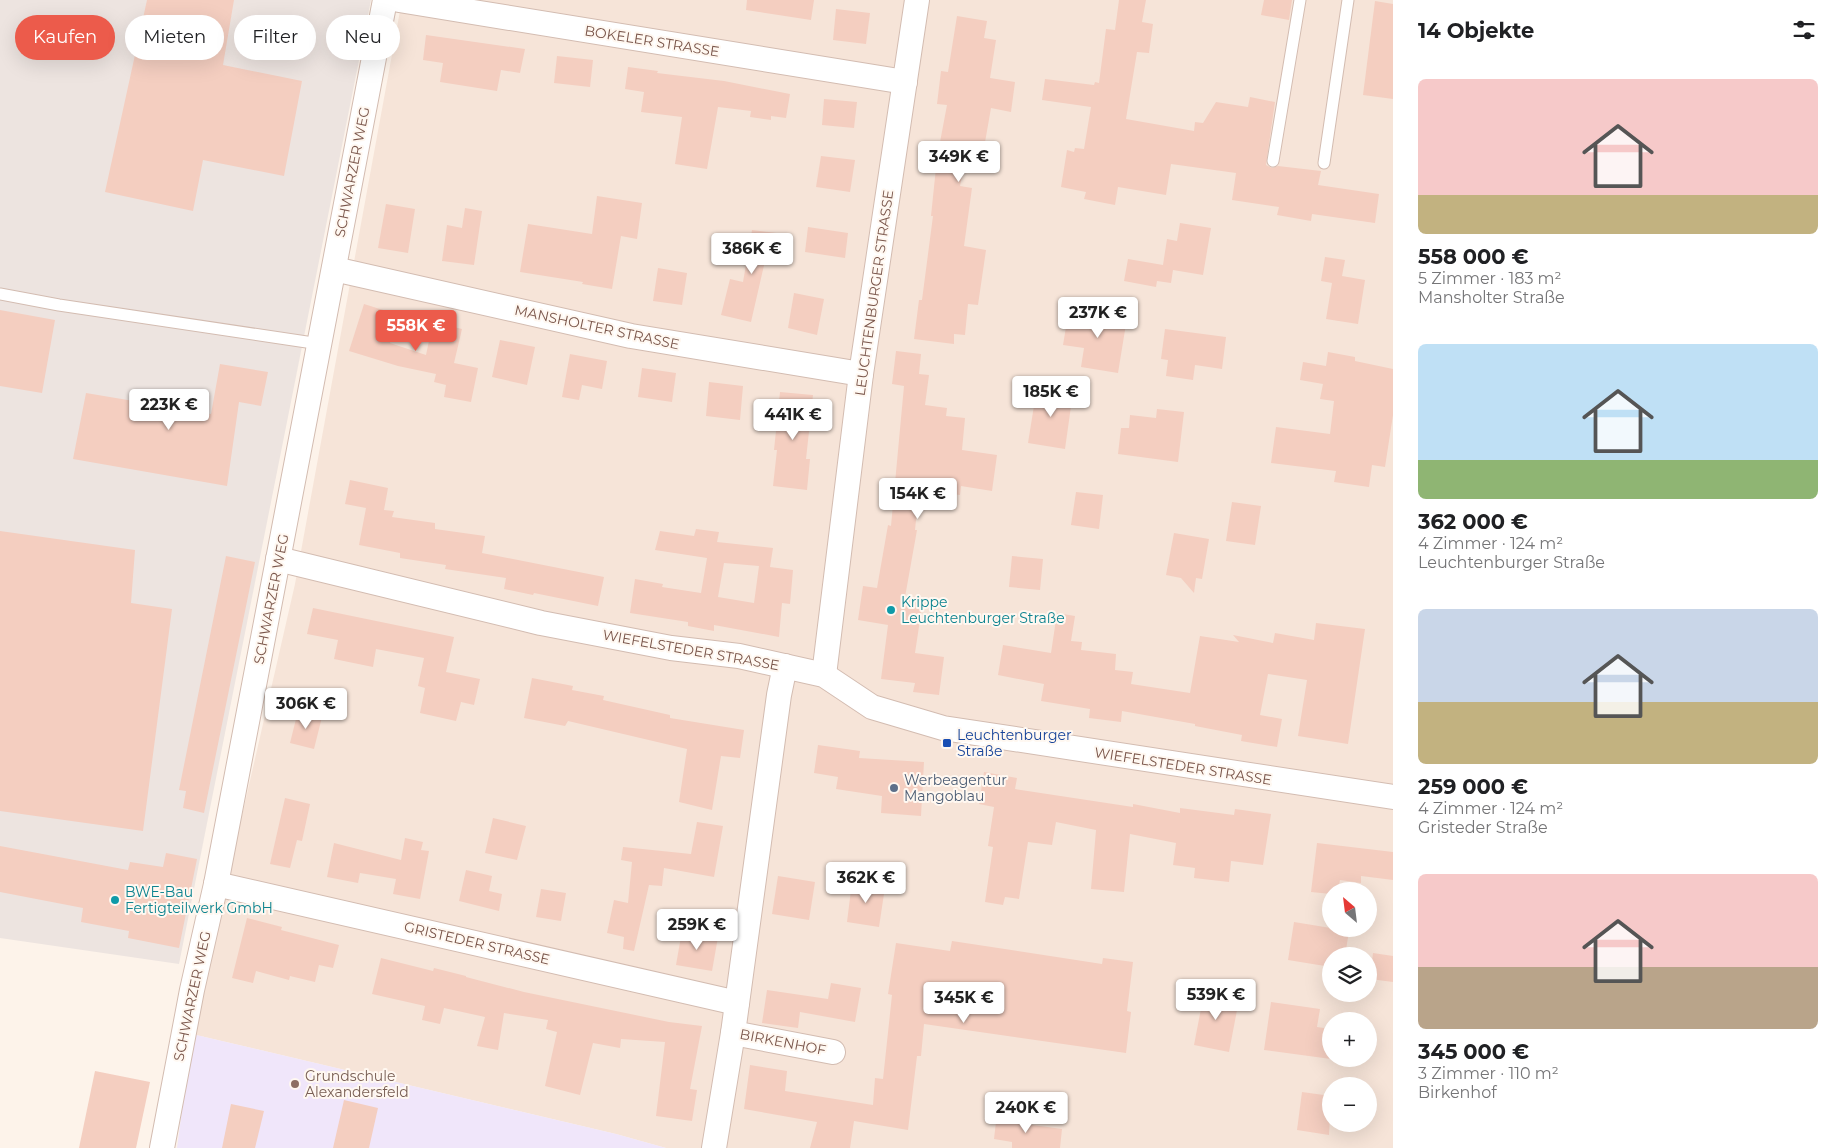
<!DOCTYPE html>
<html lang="de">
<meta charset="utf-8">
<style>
:root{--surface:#fff;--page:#f6f6f6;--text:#202124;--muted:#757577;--accent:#ec5b4b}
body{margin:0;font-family:Montserrat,sans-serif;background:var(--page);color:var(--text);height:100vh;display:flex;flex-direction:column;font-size:19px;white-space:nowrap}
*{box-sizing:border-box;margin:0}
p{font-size:16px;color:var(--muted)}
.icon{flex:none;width:28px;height:28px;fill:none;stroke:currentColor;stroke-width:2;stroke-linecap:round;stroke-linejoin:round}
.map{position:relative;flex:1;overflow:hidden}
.sheet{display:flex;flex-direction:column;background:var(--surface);width:450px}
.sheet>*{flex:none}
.hud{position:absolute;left:15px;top:15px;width:475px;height:45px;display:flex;gap:10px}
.needle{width:32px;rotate:332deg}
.fabs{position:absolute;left:1322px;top:882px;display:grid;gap:10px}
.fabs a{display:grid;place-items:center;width:55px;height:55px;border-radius:50%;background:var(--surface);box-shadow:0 5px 20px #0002;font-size:25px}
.price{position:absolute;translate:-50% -42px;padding:0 11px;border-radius:5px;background:#fff;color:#222;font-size:16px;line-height:32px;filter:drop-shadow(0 1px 2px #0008)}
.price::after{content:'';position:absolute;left:50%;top:30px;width:15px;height:11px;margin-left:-8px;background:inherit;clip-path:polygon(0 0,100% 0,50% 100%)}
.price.active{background:var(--accent);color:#fff}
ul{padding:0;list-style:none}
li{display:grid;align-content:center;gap:10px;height:265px;padding:0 25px}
li span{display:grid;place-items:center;height:155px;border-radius:8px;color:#555}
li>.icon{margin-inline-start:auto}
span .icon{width:90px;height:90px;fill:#fffc;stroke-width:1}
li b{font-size:21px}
h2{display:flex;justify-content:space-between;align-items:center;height:60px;padding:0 25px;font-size:21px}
.chip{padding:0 18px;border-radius:22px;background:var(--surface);box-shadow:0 5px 20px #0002;font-size:18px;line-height:45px}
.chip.active{background:var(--accent);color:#fff}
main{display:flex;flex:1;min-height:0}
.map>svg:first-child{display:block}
.residential{fill:#f6e4d8;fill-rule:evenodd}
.industrial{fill:#ede4e0}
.education{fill:#f0e6fa}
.building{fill:#f4cec0;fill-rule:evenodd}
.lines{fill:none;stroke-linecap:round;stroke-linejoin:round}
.lane-casing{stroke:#d3bcb1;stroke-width:13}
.street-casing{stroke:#d3bcb1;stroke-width:26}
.lane{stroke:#fff;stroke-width:11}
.street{stroke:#fff;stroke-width:24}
.culture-dot{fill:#0f9aa8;stroke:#fff8f1;stroke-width:2}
.transit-dot{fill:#1a4fb4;stroke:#fff8f1;stroke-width:2}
.service-dot{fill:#5c6f8a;stroke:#fff8f1;stroke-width:2}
.education-dot{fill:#8d6e63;stroke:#fff8f1;stroke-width:2}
.labels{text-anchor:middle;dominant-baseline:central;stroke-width:4;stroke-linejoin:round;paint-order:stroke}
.street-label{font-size:14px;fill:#7a564b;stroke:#fff8f1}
.culture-label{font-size:14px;fill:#0d838f;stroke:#fff8f1;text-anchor:start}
.transit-label{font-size:14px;fill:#164399;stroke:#fff8f1;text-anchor:start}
.service-label{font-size:14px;fill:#4e5e75;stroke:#fff8f1;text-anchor:start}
.education-label{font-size:14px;fill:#785e54;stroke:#fff8f1;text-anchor:start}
</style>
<main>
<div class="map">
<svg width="1393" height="1148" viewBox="0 0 1393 1148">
<rect width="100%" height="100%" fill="#fdf3ea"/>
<!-- residential -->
<path class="residential" d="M402,0H1393V1148H666L616,1134L192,1034L295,584ZM1331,891H1369V929H1331ZM1331,956H1369V994H1331ZM1331,1021H1369V1059H1331ZM1331,1086H1369V1124H1331Z"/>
<!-- industrial -->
<polygon class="industrial" points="0,0 371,0 179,964 0,938"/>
<!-- education -->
<polygon class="education" points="192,1034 616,1134 666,1148 177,1148"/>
<!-- building -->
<g class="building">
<polygon points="147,0 234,0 223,65 302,81 284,176 203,160 193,211 105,192"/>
<polygon points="747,0 814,0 811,20 746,10"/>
<polygon points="1119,0 1146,0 1142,22 1153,24 1149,53 1137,52 1126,119 1194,131 1195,122 1203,123 1216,102 1248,107 1250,97 1275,102 1266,165 1272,168 1278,166 1321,171 1318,185 1379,194 1375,223 1312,214 1311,221 1277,215 1279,207 1232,200 1236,173 1171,164 1166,195 1118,187 1115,205 1084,199 1086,192 1061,187 1067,150 1074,152 1075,148 1084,149 1091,107 1042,100 1045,79 1094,85 1095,82 1099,83 1106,29 1115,30"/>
<polygon points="1264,0 1292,0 1289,20 1261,15"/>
<polygon points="1375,1 1393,4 1393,99 1363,95"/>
<polygon points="836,9 870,13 866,44 833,40"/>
<polygon points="957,16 987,21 984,38 996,40 990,78 1015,82 1011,112 991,108 984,148 968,145 960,186 972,188 964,246 986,250 978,305 968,304 965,335 954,334 954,344 914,339 919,300 922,300 933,216 931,216 937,158 947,105 937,104 941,71 948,72"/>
<polygon points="426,35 525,49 520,73 501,70 497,91 440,82 443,63 423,60"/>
<polygon points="557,56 593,60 590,87 554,83"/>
<polygon points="628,67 658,71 657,73 724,81 790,94 786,118 771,116 771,120 750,117 751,111 718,107 707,169 675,164 682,117 641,112 644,92 625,89"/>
<polygon points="824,99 857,102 854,128 822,125"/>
<polygon points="821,156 855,160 850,192 816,187"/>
<polygon points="597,196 642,203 637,239 621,236 612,289 582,284 583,282 520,272 528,224 592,234"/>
<polygon points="386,204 415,209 408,253 378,248"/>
<polygon points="465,208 482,211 474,265 442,261 447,225 462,228"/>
<polygon points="1180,223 1211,228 1203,275 1173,270 1171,283 1157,281 1156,287 1124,281 1128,259 1163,265 1167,239 1177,241"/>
<polygon points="808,227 848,233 845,258 805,252"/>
<polygon points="752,230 785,234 780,263 765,261 751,322 721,315 730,279 743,282"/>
<polygon points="1325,257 1345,260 1342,276 1365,280 1358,324 1326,319 1332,283 1321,281"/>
<polygon points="658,268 687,273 682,305 653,301"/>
<polygon points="794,293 824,299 817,335 788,328"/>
<polygon points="364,304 399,315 390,343 426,355 433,322 462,329 454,363 478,368 471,402 444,397 446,385 434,382 436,374 398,366 349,351"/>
<polygon points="1100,305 1120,308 1117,323 1126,324 1118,373 1081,367 1084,348 1063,345 1068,315 1097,319"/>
<polygon points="0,310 55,320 42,393 0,386"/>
<polygon points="1165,329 1226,337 1222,369 1195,365 1193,380 1166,376 1168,360 1161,359"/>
<polygon points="500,340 535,347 527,385 492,377"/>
<polygon points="896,351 921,354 919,374 929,375 925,405 947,408 946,416 965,418 962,450 997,455 992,491 961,486 960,495 919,491 915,530 917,530 905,597 923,600 915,653 944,657 939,695 913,692 915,683 881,679 888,625 858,620 863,586 877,588 888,525 891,526 904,386 892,384"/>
<polygon points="1328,352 1355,357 1355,361 1393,369 1393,415 1385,467 1372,465 1369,487 1334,482 1336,471 1271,463 1276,427 1330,434 1334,401 1320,399 1323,384 1300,380 1303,362 1326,366"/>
<polygon points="570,354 607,361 602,389 582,385 579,400 562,397"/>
<polygon points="220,364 268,372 261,406 239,402 227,486 73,459 86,393 211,414"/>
<polygon points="642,368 676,373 672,402 638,397"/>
<polygon points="709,382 743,386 740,420 706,416"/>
<polygon points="1037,387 1073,392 1065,449 1028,443"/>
<polygon points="780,392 813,395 806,459 810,459 807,490 773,486 777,450 774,450"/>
<polygon points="1157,409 1184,412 1178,462 1118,454 1121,428 1129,428 1130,415 1156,418"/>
<polygon points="350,480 388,488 384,510 394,511 392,517 435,523 435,529 485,536 482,553 604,577 598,606 534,593 533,595 504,589 506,578 445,569 446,565 400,558 400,553 359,545 366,508 345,504"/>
<polygon points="1076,492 1103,495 1099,529 1071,525"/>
<polygon points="1232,502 1261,506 1255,545 1226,541"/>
<path d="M696,529L719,532L717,542L773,548L770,567L793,570L790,604L782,603L779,637L714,625V631L688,626V622L630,613L635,579L663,584L662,587L701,593L707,558L655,550L660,531L694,536ZM724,563L759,566L754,603L718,597Z"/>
<polygon points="0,531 135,550 131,603 172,609 143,831 0,811"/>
<polygon points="1174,533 1209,539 1202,579 1196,578 1194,593 1181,578 1166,575"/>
<polygon points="226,556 255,562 204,813 183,808 186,791 179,790"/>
<polygon points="1012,556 1043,559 1040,590 1009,587"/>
<polygon points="313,608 454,637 446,672 480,679 474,705 461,702 456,721 420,713 425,688 418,686 424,658 376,649 373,667 334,659 338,640 307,634"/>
<polygon points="1057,613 1075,616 1071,641 1082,642 1081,650 1116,654 1115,670 1133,672 1131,684 1190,693 1200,636 1239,642 1233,635 1273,643 1275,633 1314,640 1316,623 1365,629 1348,744 1298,736 1307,680 1268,674 1260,715 1282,719 1277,747 1241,741 1242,735 1195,726 1195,724 1122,711 1121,722 1089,718 1090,709 1041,701 1044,684 998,675 1003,645 1051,653"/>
<polygon points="532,678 573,686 572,690 604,696 603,700 670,715 670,718 744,730 740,758 721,756 712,810 679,802 687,749 568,721 565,726 524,718"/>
<polygon points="298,711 322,717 314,749 290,743"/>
<polygon points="818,745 860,751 859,758 924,762 921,816 881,813 882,796 836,789 838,777 814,773"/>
<polygon points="984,772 1017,778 1015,789 1133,807 1133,804 1180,813 1180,808 1234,815 1235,809 1271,814 1263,865 1231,861 1229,882 1194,878 1195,868 1173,865 1176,843 1130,834 1124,892 1091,889 1096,830 1056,822 1052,845 1028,842 1019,899 1005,897 1003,905 985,902 993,847 988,846 994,807 979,804"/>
<polygon points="285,798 310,804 302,841 297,840 290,868 270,864"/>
<polygon points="493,818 526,826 517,860 485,853"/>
<polygon points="697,822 723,826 714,877 664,868 662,886 649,885 634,951 623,949 624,937 607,933 614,900 628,903 632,862 621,860 623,847 691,854"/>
<polygon points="405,838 423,842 421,850 429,851 420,899 393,894 396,879 360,873 358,883 327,877 334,843 401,860"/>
<polygon points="1317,843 1393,852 1393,880 1361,876 1361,883 1340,880 1338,891 1331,891 1331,894 1311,892"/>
<polygon points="0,846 128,870 130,862 163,867 166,853 197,859 179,948 128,938 129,931 81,922 83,908 0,892"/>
<polygon points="466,870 492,876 489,891 502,894 499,911 459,901"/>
<polygon points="778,876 815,882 809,920 772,914"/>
<polygon points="852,882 885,887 879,927 847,922"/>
<polygon points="541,889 566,893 561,921 536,917"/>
<polygon points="247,918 282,927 281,930 339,945 333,968 319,965 315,982 290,976 289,980 256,971 253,983 232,978"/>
<polygon points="1294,922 1349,931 1345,956 1331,956 1331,967 1288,960"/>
<polygon points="682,931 718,937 712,971 676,965"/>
<polygon points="952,941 1102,964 1103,958 1133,962 1127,1011 1131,1012 1126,1053 924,1024 921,1056 917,1056 908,1130 854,1121 850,1148 810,1148 817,1122 744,1109 750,1065 787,1071 785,1091 873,1105 875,1078 883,1079 892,995 888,994 896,943 950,951"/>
<polygon points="1373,953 1393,956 1393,982 1370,979"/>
<polygon points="381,958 433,971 434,968 466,976 466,977 524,992 669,1022 702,1026 690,1089 697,1090 692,1121 656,1116 665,1042 621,1039 620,1048 593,1043 580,1095 545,1086 557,1032 546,1029 548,1020 504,1013 498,1050 477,1046 485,1017 444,1008 440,1024 422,1020 425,1006 372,994"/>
<polygon points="831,983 861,988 855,1022 800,1012 798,1028 762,1023 767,990 828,999"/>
<polygon points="1205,988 1226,991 1224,1003 1238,1005 1229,1052 1194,1045"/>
<polygon points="1271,1002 1320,1009 1317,1027 1331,1029 1331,1059 1264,1050"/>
<polygon points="95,1071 150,1082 136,1148 79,1148"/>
<polygon points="1302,1092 1331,1096 1329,1135 1297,1130"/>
<polygon points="344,1100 378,1108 369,1148 333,1148"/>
<polygon points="231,1104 264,1111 255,1148 222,1148"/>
<polygon points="997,1113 1019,1116 1018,1123 1062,1129 1060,1148 1012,1148 1012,1142 994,1139"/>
</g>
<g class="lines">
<defs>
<g id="lane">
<polyline points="1273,161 1300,0"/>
<polyline points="1324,163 1348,0"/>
<polyline points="0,294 59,305 320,344"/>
</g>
<g id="street">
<polyline points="399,0 905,82"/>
<polyline points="334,269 631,336 861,374"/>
<polyline points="278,559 541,623 671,648 739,656 824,675 872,707 943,728 1393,797"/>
<polyline points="824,675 861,374 917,0"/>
<polyline points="216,884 737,1003"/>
<polyline points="733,1033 833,1052"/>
<polyline points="162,1148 192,990 216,884 385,0"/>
<polyline points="714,1148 733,1033 779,695 785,666"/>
</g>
</defs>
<!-- lane casing -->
<use href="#lane" class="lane-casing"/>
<!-- street casing -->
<use href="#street" class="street-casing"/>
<!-- lane -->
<use href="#lane" class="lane"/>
<!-- street -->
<use href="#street" class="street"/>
</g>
<!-- markers -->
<g class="culture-dot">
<circle cx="891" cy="610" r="5"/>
<circle cx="115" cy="900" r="5"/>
</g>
<rect class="transit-dot" x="942" y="738" width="10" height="10" rx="2.5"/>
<circle class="service-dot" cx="894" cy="788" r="5"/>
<circle class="education-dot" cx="295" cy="1084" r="5"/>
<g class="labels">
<!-- street labels -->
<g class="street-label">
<text transform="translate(652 41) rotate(9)">BOKELER STRASSE</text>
<text transform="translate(352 172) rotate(-79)">SCHWARZER WEG</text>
<text transform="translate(874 293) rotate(-82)">LEUCHTENBURGER STRASSE</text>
<text transform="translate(597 327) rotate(12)">MANSHOLTER STRASSE</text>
<text transform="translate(271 599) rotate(-79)">SCHWARZER WEG</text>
<text transform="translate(691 650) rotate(10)">WIEFELSTEDER STRASSE</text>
<text transform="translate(1183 766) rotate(9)">WIEFELSTEDER STRASSE</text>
<text transform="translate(477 943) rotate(13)">GRISTEDER STRASSE</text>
<text transform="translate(192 996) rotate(-78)">SCHWARZER WEG</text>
<text transform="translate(783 1042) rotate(11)">BIRKENHOF</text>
</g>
<!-- culture labels -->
<g class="culture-label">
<text x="901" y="602">Krippe<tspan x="901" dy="16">Leuchtenburger Straße</tspan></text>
<text x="125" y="892">BWE-Bau<tspan x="125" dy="16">Fertigteilwerk GmbH</tspan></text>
</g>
<!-- transit labels -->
<g class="transit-label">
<text x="957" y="735">Leuchtenburger<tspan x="957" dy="16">Straße</tspan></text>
</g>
<!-- service labels -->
<g class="service-label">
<text x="904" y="780">Werbeagentur<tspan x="904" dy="16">Mangoblau</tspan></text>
</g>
<!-- education labels -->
<g class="education-label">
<text x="305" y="1076">Grundschule<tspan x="305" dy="16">Alexandersfeld</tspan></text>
</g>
</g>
</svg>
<div class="fabs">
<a><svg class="needle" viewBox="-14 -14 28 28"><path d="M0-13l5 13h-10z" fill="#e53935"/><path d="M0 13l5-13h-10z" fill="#757577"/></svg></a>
<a><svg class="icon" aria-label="layers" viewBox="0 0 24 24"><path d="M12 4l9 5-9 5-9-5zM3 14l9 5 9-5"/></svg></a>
<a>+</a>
<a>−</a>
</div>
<b class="price" style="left:959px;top:183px">349K €</b>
<b class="price" style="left:752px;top:275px">386K €</b>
<b class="price" style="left:1098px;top:339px">237K €</b>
<b class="price active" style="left:416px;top:352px">558K €</b>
<b class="price" style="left:1051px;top:418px">185K €</b>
<b class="price" style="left:169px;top:431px">223K €</b>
<b class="price" style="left:793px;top:441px">441K €</b>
<b class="price" style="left:918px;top:520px">154K €</b>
<b class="price" style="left:306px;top:730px">306K €</b>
<b class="price" style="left:866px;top:904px">362K €</b>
<b class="price" style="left:697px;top:951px">259K €</b>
<b class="price" style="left:1216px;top:1021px">539K €</b>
<b class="price" style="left:964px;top:1024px">345K €</b>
<b class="price" style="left:1026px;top:1134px">240K €</b>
<div class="hud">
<a class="chip active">Kaufen</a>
<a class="chip">Mieten</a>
<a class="chip">Filter</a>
<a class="chip">Neu</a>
</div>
</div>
<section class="sheet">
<h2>14 Objekte<svg class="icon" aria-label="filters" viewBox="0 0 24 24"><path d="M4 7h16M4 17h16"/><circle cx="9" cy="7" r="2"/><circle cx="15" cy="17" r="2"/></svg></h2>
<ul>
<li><span style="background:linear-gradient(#f6c9c9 75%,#c2b280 0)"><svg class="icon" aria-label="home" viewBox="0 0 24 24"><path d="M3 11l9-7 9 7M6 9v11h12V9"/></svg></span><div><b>558 000 €</b><p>5 Zimmer · 183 m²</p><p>Mansholter Straße</p></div></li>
<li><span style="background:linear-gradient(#bfe0f5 75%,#8fb573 0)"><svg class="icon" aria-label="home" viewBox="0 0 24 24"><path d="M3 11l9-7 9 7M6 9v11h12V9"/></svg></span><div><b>362 000 €</b><p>4 Zimmer · 124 m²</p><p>Leuchtenburger Straße</p></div></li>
<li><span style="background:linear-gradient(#c9d6e8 60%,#c2b280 0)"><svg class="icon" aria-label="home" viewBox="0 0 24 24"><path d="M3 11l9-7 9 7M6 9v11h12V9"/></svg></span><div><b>259 000 €</b><p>4 Zimmer · 124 m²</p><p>Gristeder Straße</p></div></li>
<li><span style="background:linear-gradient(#f6c9c9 60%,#b9a48a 0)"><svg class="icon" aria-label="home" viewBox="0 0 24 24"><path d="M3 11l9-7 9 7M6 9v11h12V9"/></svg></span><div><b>345 000 €</b><p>3 Zimmer · 110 m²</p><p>Birkenhof</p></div></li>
</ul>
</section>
</main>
